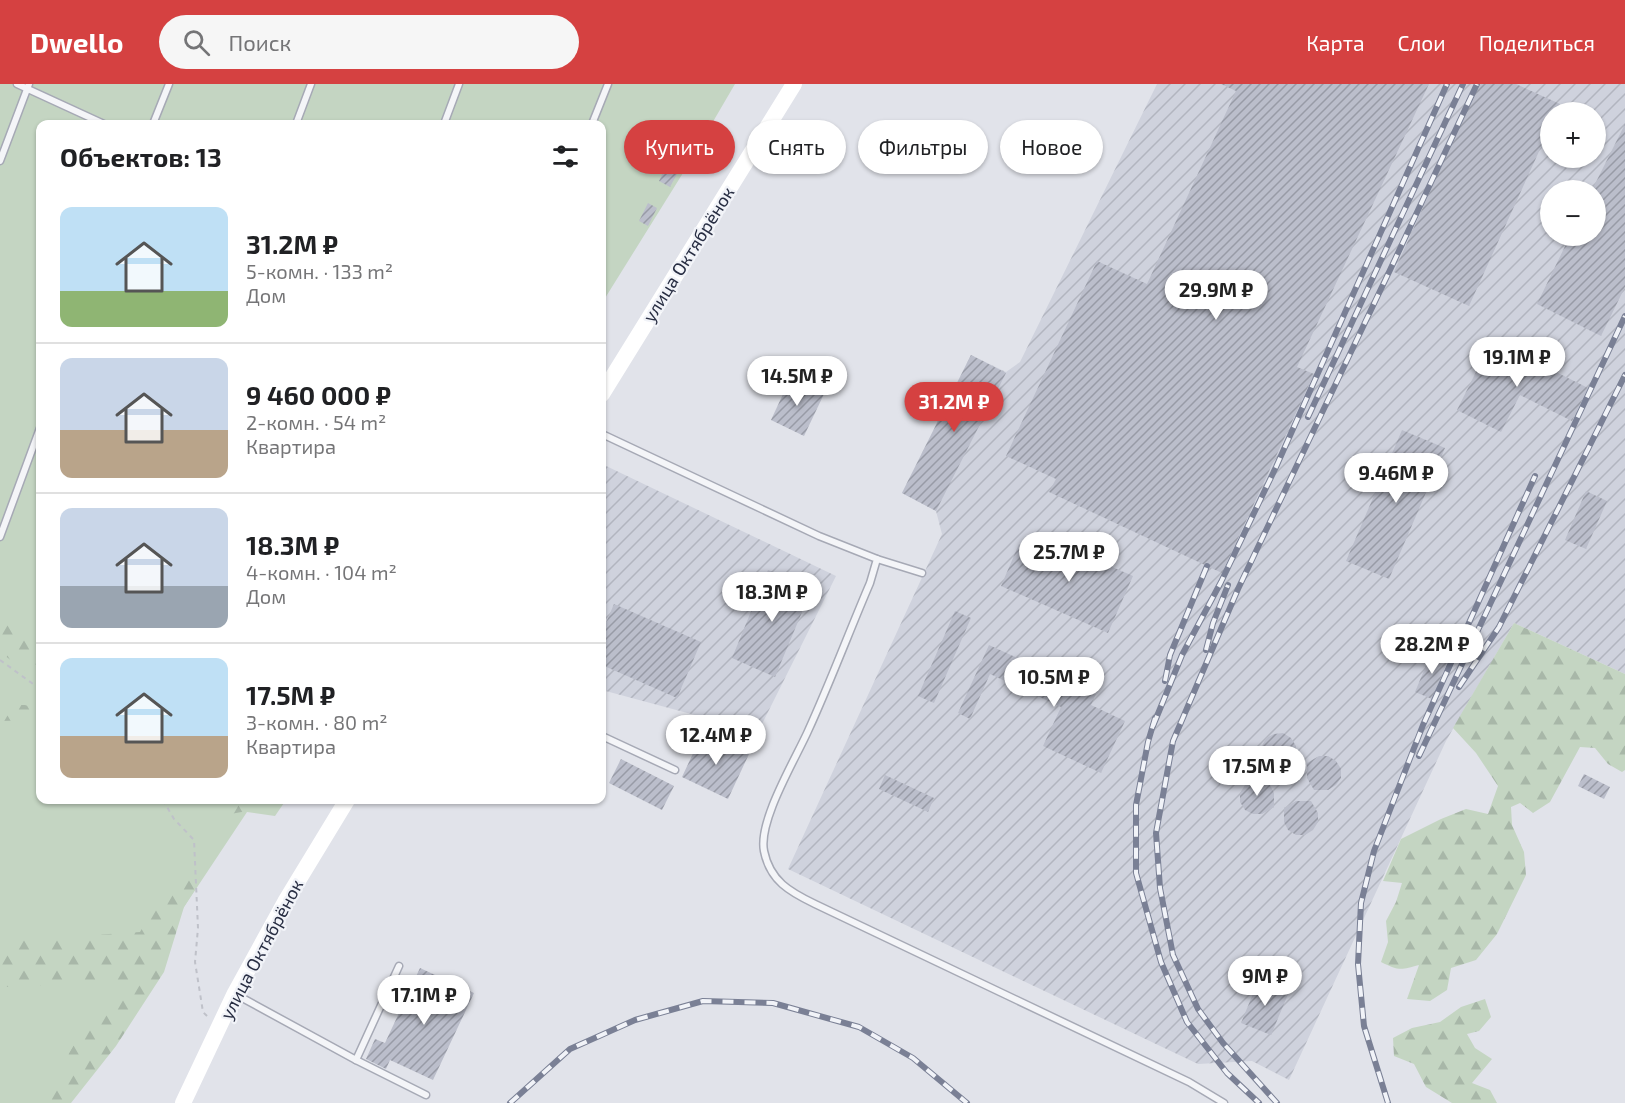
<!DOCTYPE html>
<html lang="ru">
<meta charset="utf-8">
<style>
:root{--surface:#fff;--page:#f6f6f6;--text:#202124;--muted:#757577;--line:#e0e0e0;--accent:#d54141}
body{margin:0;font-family:"Exo 2",sans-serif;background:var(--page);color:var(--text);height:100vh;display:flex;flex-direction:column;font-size:22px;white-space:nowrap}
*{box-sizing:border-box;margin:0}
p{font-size:20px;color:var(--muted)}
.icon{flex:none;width:33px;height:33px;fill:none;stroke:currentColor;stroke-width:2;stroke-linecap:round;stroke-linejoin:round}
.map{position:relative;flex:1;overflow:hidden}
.sheet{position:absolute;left:36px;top:36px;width:570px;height:684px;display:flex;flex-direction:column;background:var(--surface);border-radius:12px;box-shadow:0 2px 4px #0004}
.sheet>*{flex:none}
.banner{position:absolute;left:624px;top:36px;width:570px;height:54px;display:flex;gap:12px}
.controls{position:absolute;left:1540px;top:18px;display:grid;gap:12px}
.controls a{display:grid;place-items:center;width:66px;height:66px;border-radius:50%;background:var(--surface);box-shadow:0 2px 4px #0004;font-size:30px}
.price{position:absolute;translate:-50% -51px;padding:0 14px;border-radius:21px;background:#fff;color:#222;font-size:20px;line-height:39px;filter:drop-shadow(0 2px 3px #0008)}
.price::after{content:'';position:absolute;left:50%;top:36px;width:18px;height:14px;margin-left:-9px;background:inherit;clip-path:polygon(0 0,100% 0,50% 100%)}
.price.on{background:var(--accent);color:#fff}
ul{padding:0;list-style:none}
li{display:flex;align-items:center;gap:18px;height:150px;padding:0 24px}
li+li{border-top:2px solid var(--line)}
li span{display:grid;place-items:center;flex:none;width:168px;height:120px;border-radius:12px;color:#555}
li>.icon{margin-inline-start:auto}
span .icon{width:72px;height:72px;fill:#fffc;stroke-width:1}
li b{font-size:26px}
h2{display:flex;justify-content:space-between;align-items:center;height:72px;padding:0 24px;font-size:26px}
.chip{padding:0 21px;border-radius:27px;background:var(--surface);box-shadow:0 2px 4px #0004;font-size:21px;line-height:54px}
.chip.on{background:var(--accent);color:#fff}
header{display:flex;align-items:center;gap:36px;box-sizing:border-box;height:84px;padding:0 30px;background:var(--accent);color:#fff}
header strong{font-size:28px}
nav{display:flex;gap:33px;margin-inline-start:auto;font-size:21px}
.search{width:420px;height:54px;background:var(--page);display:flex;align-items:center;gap:15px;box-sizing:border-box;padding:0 21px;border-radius:33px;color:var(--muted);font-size:22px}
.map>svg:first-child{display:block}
.industrial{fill:url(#industrial-furrows);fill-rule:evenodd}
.green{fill:#c4d5c2}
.forest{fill:url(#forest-firs)}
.building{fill:url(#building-hatch)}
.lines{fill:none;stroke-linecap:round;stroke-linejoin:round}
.lane-casing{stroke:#a6a9b5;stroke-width:9}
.path{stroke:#bfc1c9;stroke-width:2;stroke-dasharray:4.5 4.5;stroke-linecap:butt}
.lane{stroke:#f4f5f8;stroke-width:6}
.secondary{stroke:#fff;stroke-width:16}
.rail-casing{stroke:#7a8095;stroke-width:6}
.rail{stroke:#f1f3f8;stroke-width:4;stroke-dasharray:11;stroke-linecap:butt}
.labels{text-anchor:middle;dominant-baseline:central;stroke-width:4.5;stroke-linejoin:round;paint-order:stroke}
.street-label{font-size:18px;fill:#282e43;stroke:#f1f3f8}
</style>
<header>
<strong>Dwello</strong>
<div class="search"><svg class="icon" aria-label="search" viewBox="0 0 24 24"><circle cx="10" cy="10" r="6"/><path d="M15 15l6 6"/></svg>Поиск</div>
<nav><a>Карта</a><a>Слои</a><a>Поделиться</a></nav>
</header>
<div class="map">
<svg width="1625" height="1019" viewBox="0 0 1625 1019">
<defs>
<pattern id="industrial-furrows" width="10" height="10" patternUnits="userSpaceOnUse" patternTransform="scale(1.5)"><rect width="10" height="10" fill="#cfd2dd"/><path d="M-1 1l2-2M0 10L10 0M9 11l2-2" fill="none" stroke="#b2b5bf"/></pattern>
<pattern id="forest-firs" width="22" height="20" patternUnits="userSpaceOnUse" patternTransform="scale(1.5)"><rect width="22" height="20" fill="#c4d5c2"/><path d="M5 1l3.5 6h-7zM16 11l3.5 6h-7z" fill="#a8b7a8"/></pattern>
<pattern id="building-hatch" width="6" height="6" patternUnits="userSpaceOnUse" patternTransform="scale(1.5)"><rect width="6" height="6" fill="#bbbecb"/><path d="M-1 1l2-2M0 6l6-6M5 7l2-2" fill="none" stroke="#989ba6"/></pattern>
</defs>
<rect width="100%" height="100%" fill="#e1e3ea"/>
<!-- industrial -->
<g class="industrial">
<path d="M1157,0H1625V590L1514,539L1446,657L1289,996L1252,977L1198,980L788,785L942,450L936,427L902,409L971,271L1006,288L1020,278ZM1551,28H1596V74H1551ZM1551,106H1596V152H1551Z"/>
<polygon points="602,380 836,492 758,648 602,606"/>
</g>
<!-- green -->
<polygon class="green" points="0,0 735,0 683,89 602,219 602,40 40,40 40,716 286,716 275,732 247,728 54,1019 0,1019"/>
<!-- forest -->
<g class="forest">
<polygon points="0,525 40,555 40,598 0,568"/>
<path d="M1514,539L1625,590V686L1622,688L1608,680L1595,664L1580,663L1550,718L1533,729L1520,719L1511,723L1512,741L1524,768L1526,791L1497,850L1476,876L1451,884L1447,906L1430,917L1407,915L1419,881C1401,886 1399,887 1381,878L1388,858L1386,837L1396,818L1402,799L1383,797L1401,755L1441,735L1466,725L1488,730L1498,702L1476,669L1453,644Z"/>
<polygon points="0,621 25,621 40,626 40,636 0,637"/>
<polygon points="203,716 246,716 247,727 225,731"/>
<polygon points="188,786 203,793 184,823 164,888 116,962 71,1019 39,1019 63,992 69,969 81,949 99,931 117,923 113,900 0,903 0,857 140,848 170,796"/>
<polygon points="1485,915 1491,933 1479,947 1467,950 1475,964 1492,975 1472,999 1490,1006 1497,1019 1452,1019 1426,1003 1414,980 1394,972 1393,954 1412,944 1440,938 1461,923"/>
</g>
<!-- building -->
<g class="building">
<polygon points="1221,0 1429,0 1297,283 1314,290 1222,489 1049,408 1056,395 1006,372 1097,177 1147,200 1236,7"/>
<polygon points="1478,0 1516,0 1560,20 1557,28 1551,28 1551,41 1469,222 1394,188"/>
<polygon points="1625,40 1625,203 1601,252 1537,220 1570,152 1596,152 1596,106 1592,106"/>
<polygon points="665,84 677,90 670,103 659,97"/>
<polygon points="648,119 657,124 648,142 639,137"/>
<polygon points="1492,256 1588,304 1572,337 1520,311 1501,348 1457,326"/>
<polygon points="971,271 1006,289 936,427 902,409"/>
<polygon points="790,295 824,310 804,352 771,336"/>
<polygon points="1402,346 1445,364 1389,495 1346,477"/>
<polygon points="1586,407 1607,417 1586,465 1565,456"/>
<polygon points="1048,455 1133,492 1108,549 1001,502 1019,460 1041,470"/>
<polygon points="768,486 812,504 775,593 732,574"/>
<polygon points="614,520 701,558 677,614 602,581 602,548"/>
<polygon points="955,527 971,534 934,619 918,612"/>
<polygon points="989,561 1096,610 1091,621 1125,637 1101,689 1043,662 1061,623 990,590 970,635 958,629"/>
<polygon points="1432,567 1449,574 1432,615 1415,608"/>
<polygon points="703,648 749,670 728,715 682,693"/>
<polygon points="1283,649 1291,654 1296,662 1296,676 1283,684 1274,683 1266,679 1262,671 1262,662 1266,654 1274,650"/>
<polygon points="1319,672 1328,672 1336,677 1341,685 1341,694 1336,701 1328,706 1314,706 1307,694 1307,679"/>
<polygon points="621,675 674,702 662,726 609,699"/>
<polygon points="1584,690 1610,703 1604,715 1578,702"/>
<polygon points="885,691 934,714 928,728 879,705"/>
<polygon points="1253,696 1262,696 1270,701 1274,709 1274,723 1262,730 1253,730 1245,726 1240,718 1240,709 1245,701"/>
<polygon points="1296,717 1311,717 1318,729 1318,738 1313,746 1305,751 1296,751 1288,746 1284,738 1284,724"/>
<polygon points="420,884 474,909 433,996 390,976 386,985 366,975 375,955 385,959"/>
<polygon points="1259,895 1289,908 1271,951 1241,939"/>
</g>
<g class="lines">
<defs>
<g id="lane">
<polyline points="17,0 104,40"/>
<polyline points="153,40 169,0"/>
<polyline points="296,40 311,0"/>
<polyline points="444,40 459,0"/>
<polyline points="592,40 608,0"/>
<polyline points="0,77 29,0"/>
<path d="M602,350L819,452L877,475L870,499C849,548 830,599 808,647C795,676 758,737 764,767C770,797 790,808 815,820L1189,998L1224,1019"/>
<polyline points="0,453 40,344"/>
<polyline points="877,475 922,489"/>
<polyline points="602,652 675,686"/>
<polyline points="235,910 356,976 399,882"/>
<polyline points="356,976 426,1011"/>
</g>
</defs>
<!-- lane casing -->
<use href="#lane" class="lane-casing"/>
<!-- path -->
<g class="path">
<polyline points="0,576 40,605"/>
<polyline points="163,716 174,735 194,756 198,844 195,878 203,928 208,933"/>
</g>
<!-- lane -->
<use href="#lane" class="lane"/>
<!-- secondary -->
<g class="secondary">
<polyline points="602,310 794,0"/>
<polyline points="183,1019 235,909 285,818 347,716"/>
</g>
<defs>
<g id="rail">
<polyline points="1308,333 1463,0"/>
<polyline points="1206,566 1213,539 1228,501"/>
<polyline points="1165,597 1170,571 1207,482"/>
<polyline points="1459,603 1499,543 1625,291"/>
<polyline points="1155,634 1148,658 1136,721 1136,789 1161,878 1187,938 1227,989 1259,1019"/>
<polyline points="1153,642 1182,571 1221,498 1276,383 1447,0"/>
<polyline points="1419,672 1625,232"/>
<polyline points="510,1019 570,965 635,936 703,917 773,919 859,943 913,974 967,1019"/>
<polyline points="1277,1019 1223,959 1198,925 1173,871 1160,804 1156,749 1173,657 1238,505 1390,186 1477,0"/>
<polyline points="1388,1019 1364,942 1358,880 1361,819 1374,767 1423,641 1535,392"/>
</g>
</defs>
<!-- rail casing -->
<use href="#rail" class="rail-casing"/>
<!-- rail -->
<use href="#rail" class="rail"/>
</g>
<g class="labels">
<!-- street labels -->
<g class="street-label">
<text transform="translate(688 170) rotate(-58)">улица Октябрёнок</text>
<text transform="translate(261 865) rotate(-62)">улица Октябрёнок</text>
</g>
</g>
</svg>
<div class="controls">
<a>+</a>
<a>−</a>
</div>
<b class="price" style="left:1216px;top:237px">29.9M ₽</b>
<b class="price" style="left:1517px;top:304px">19.1M ₽</b>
<b class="price" style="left:797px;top:323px">14.5M ₽</b>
<b class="price on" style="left:954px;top:349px">31.2M ₽</b>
<b class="price" style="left:1396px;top:420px">9.46M ₽</b>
<b class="price" style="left:1069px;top:499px">25.7M ₽</b>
<b class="price" style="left:772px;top:539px">18.3M ₽</b>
<b class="price" style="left:1432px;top:591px">28.2M ₽</b>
<b class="price" style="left:1054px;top:624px">10.5M ₽</b>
<b class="price" style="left:716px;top:682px">12.4M ₽</b>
<b class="price" style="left:1257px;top:713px">17.5M ₽</b>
<b class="price" style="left:1265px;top:923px">9M ₽</b>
<b class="price" style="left:424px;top:942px">17.1M ₽</b>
<div class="banner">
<a class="chip on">Купить</a>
<a class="chip">Снять</a>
<a class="chip">Фильтры</a>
<a class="chip">Новое</a>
</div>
<section class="sheet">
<h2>Объектов: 13<svg class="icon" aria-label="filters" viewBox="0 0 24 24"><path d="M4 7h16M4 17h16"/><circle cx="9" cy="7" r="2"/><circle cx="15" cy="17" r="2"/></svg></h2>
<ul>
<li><span style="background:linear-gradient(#bfe0f5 70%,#8fb573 0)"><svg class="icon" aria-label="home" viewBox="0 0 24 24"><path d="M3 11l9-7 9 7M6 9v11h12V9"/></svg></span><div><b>31.2M ₽</b><p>5-комн. · 133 m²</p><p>Дом</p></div></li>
<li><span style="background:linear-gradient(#c9d6e8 60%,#b9a48a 0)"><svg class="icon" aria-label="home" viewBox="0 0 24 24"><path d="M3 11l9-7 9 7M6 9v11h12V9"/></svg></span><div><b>9 460 000 ₽</b><p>2-комн. · 54 m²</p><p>Квартира</p></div></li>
<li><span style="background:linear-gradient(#c9d6e8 65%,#9aa5b1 0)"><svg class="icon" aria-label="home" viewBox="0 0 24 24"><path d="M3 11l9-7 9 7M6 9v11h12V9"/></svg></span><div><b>18.3M ₽</b><p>4-комн. · 104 m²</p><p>Дом</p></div></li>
<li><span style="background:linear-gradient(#bfe0f5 65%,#b9a48a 0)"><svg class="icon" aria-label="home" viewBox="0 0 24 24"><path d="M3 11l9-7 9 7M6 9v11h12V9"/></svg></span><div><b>17.5M ₽</b><p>3-комн. · 80 m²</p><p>Квартира</p></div></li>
</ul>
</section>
</div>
